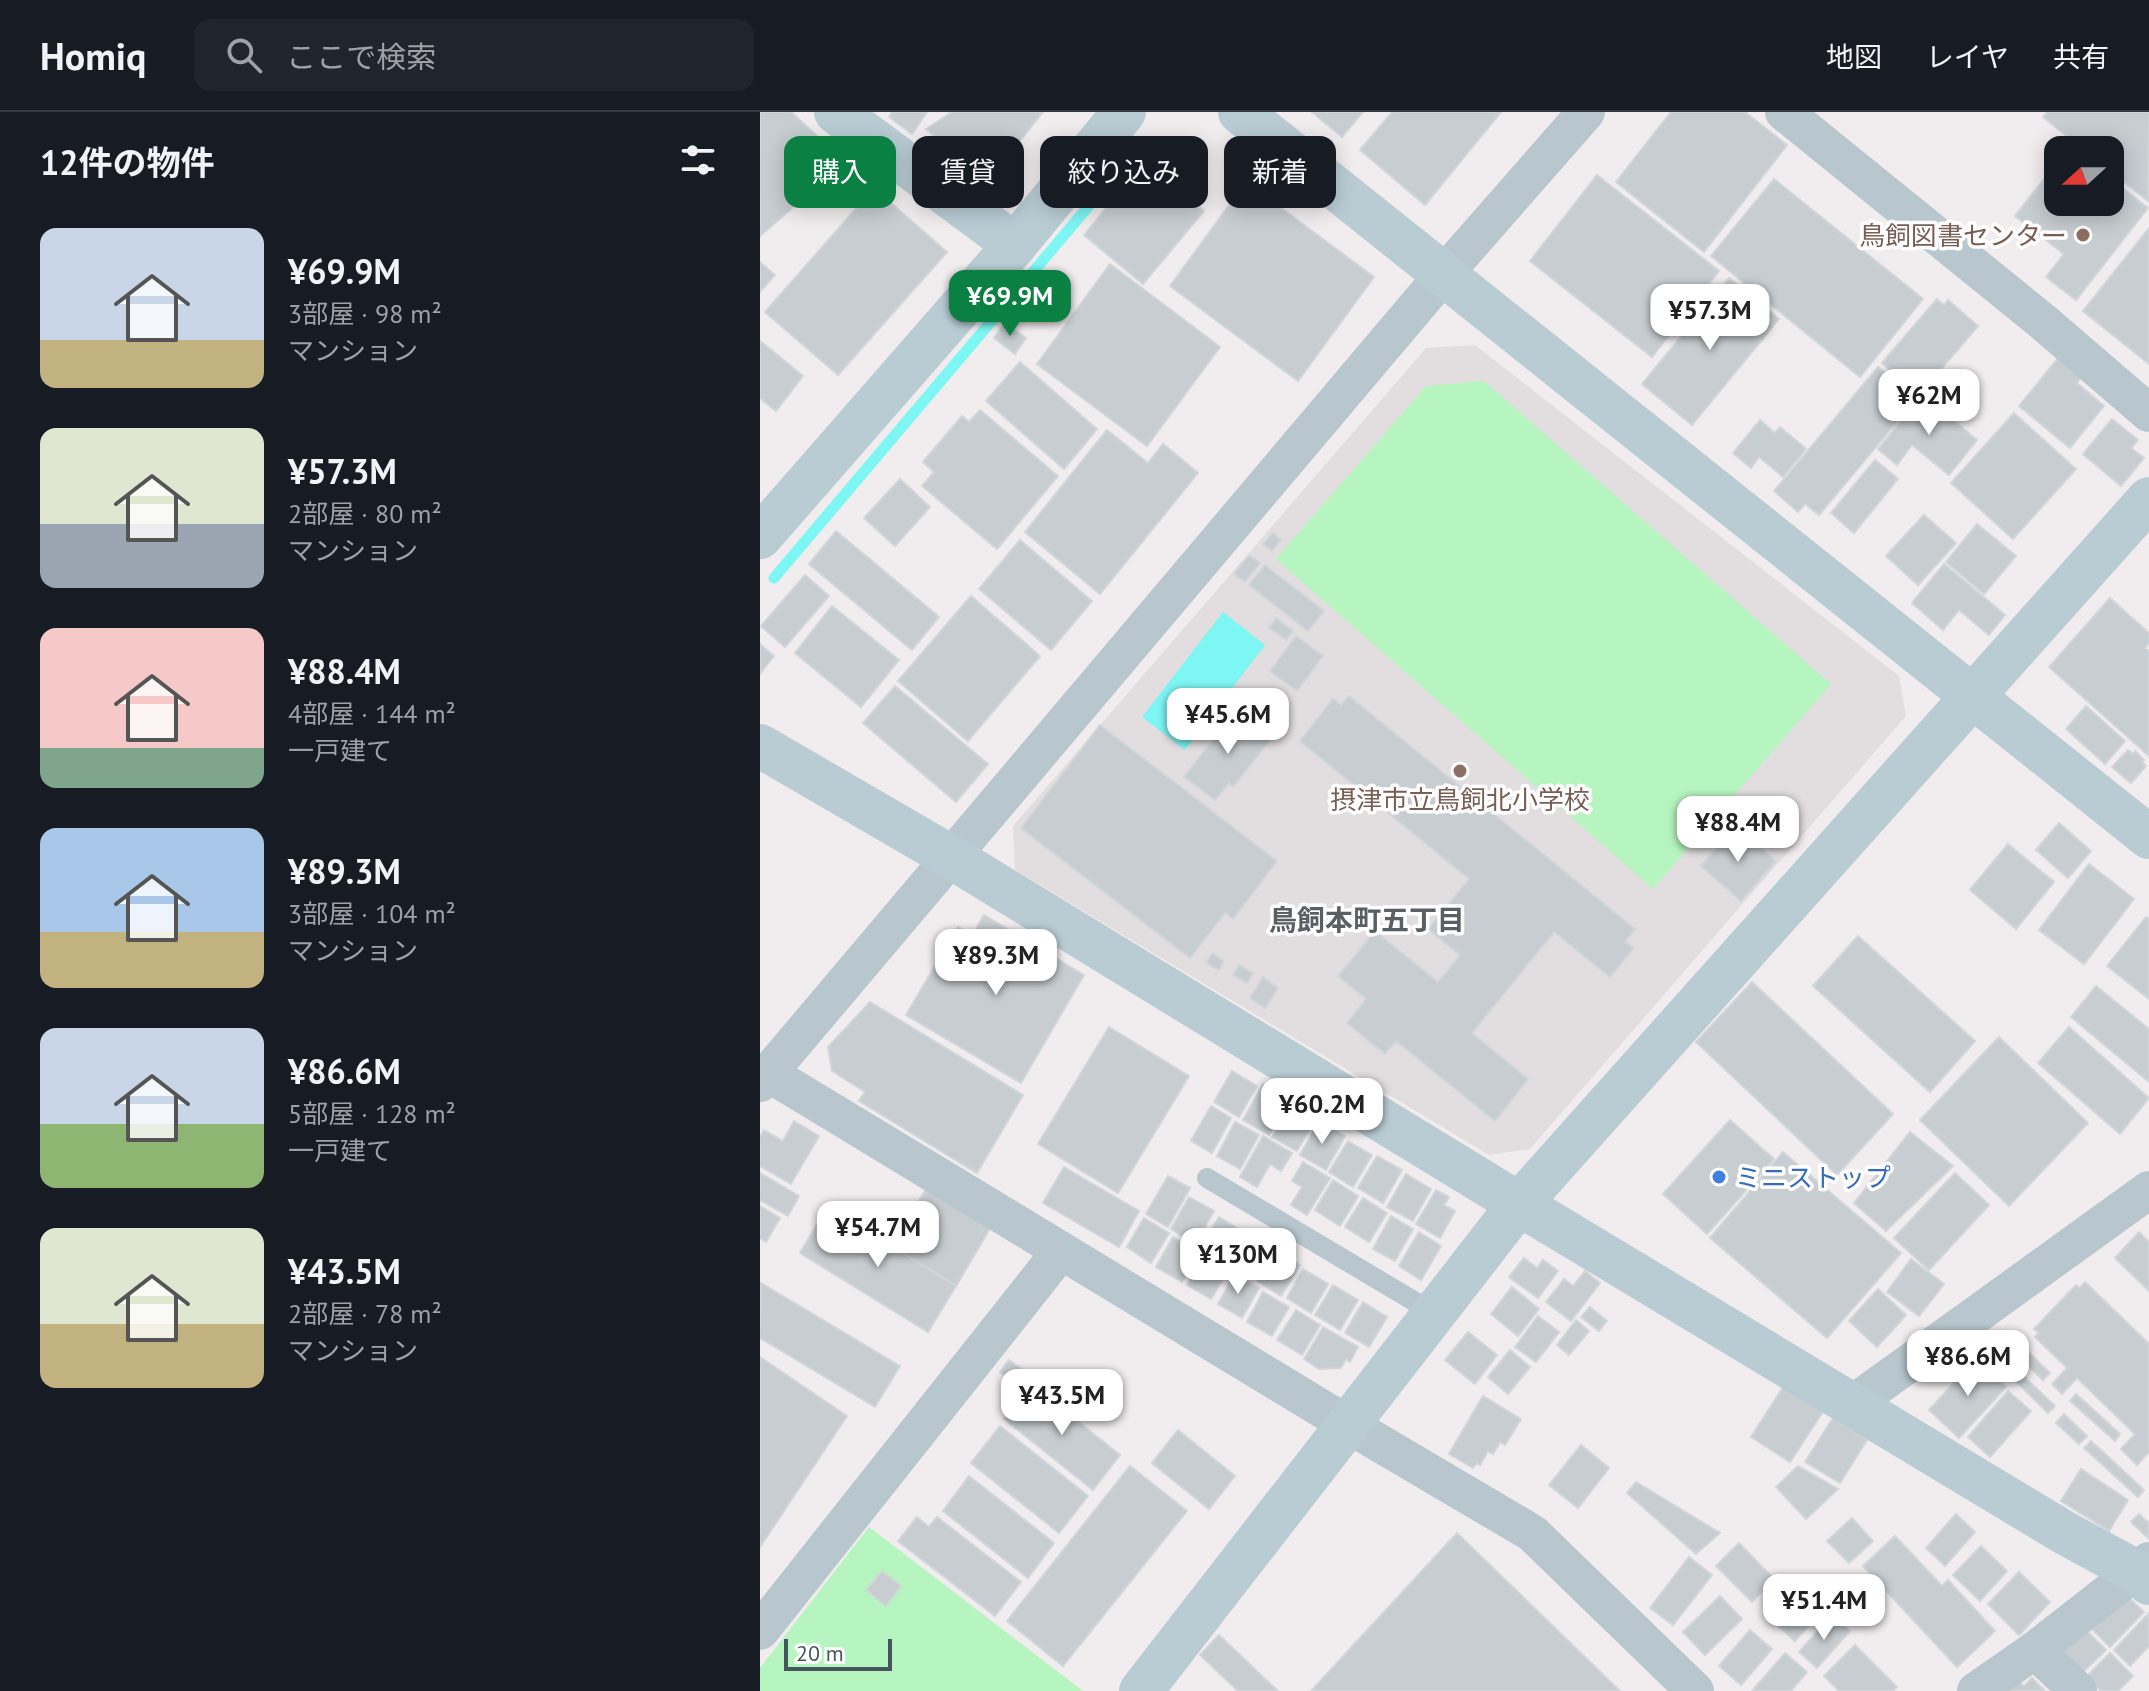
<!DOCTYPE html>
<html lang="ja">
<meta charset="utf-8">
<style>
:root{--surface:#171b24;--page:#20242c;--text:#f1f3f6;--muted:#9ea1a6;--line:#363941;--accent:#0b8043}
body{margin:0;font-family:"PT Sans","Noto Sans JP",sans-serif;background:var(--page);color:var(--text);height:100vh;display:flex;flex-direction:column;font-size:30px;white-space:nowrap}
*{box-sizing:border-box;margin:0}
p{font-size:26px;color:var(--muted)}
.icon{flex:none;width:44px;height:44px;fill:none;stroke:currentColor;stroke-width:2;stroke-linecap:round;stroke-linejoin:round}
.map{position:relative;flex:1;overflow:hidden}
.drawer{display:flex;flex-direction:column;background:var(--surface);width:760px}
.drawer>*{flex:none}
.top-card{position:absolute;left:24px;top:24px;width:760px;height:72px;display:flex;gap:16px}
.needle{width:52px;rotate:249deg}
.tools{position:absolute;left:1284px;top:24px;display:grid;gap:16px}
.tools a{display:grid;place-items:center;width:80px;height:80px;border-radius:16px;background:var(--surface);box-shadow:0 4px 20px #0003;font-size:40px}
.scale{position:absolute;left:24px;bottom:20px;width:108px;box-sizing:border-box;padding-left:8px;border:4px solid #44575d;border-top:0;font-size:22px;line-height:28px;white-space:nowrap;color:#44575d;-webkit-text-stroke:6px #fff;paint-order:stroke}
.price{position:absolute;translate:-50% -68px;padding:0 18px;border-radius:16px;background:#fff;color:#222;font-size:26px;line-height:52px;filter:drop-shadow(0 2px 4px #0008)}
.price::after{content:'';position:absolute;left:50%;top:48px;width:24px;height:18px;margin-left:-12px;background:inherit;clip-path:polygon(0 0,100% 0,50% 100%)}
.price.on{background:var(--accent);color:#fff}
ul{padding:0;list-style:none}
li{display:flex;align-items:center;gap:24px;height:200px;padding:0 40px}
li span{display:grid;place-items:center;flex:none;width:224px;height:160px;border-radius:16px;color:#555}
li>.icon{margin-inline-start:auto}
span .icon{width:96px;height:96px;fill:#fffc;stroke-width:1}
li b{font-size:34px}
h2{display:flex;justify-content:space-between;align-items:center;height:96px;padding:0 40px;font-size:34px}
.tag{padding:0 28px;border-radius:16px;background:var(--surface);box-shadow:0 4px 20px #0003;font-size:28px;line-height:72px}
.tag.on{background:var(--accent);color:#fff}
header{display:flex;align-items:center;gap:48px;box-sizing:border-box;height:112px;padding:0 40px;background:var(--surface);border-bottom:2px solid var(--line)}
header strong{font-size:38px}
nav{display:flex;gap:44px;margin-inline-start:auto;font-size:28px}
.search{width:560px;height:72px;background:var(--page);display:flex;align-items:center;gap:20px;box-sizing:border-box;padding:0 28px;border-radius:16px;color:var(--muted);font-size:30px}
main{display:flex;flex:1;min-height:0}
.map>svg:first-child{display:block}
.education{fill:#e2dee0}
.green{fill:#b6f4c0}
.water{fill:#7ef6f4}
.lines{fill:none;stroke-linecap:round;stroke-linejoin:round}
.stream{stroke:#7ef6f4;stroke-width:11}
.building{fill:#c7cdd1;stroke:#d1d6da;stroke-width:2}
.lane{stroke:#b7c7cd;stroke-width:20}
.street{stroke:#b7c7cd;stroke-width:38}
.secondary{stroke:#b9ccd4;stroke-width:44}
.education-dot{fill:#8d6e63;stroke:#fff;stroke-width:3}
.shop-dot{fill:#3f7fe0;stroke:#fff;stroke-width:3}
.labels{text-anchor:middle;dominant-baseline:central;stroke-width:7;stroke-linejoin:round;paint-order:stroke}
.education-label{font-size:26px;fill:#785e54;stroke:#fff;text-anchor:end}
.shop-label{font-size:26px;fill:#366cbe;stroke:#fff;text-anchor:start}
.neighbourhood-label{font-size:28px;font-weight:bold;fill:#596064;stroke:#fff}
</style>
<header>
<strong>Homiq</strong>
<div class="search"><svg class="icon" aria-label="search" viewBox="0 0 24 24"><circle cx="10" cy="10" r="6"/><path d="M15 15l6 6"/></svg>ここで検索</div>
<nav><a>地図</a><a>レイヤ</a><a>共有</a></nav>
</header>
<main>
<section class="drawer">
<h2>12件の物件<svg class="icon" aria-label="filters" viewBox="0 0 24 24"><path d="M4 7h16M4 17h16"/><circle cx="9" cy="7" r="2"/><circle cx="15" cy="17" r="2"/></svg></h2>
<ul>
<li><span style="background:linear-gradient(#c9d6e8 70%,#c2b280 0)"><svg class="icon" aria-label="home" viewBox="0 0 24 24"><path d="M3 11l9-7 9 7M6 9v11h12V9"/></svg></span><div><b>¥69.9M</b><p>3部屋 · 98 m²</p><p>マンション</p></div></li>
<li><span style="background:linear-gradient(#dfe7d0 60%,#9aa5b1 0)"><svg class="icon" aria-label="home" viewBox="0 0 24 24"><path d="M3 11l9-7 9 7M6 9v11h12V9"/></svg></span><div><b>¥57.3M</b><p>2部屋 · 80 m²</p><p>マンション</p></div></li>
<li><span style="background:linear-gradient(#f6c9c9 75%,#7fa58c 0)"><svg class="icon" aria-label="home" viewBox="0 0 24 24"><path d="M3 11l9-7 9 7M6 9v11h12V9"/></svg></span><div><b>¥88.4M</b><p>4部屋 · 144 m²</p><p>一戸建て</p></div></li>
<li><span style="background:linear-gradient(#a9c7e8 65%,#c2b280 0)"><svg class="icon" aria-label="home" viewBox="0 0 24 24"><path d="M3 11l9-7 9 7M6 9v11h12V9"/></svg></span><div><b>¥89.3M</b><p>3部屋 · 104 m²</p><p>マンション</p></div></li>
<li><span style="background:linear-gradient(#c9d6e8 60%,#8fb573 0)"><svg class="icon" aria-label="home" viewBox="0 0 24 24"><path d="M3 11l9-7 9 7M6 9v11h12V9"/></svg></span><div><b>¥86.6M</b><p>5部屋 · 128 m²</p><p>一戸建て</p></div></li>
<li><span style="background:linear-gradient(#dfe7d0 60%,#c2b280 0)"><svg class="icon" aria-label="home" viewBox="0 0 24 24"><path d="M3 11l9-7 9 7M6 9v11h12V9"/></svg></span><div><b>¥43.5M</b><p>2部屋 · 78 m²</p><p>マンション</p></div></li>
</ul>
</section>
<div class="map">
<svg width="1389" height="1579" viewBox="0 0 1389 1579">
<rect width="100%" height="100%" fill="#f1edee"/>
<!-- education -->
<polygon class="education" points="715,233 1139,564 1146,604 770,1037 729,1043 255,758 253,714 666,236"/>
<!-- green -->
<g class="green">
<polygon points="724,269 1071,572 893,777 516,447 666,274"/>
<polygon points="109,1415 323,1579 0,1579 0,1556"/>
</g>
<!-- water -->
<polygon class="water" points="463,500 505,533 425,638 382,605"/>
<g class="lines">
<!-- stream -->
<polyline class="stream" points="14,466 350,69"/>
</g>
<!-- building -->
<g class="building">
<polygon points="0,0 31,0 86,50 0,124"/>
<polygon points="132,0 167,0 152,22 129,5"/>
<polygon points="192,0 283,0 229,68 166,17"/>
<polygon points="552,0 603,0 582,25"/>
<polygon points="632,0 741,0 665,93 600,38"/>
<polygon points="911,0 985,0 1027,33 944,140 856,70"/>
<polygon points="1287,0 1389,0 1388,89 1350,59 1350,38 1324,38 1283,5"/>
<polygon points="384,49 444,99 383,172 324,123"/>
<polygon points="1298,49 1298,90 1350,90 1350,66 1388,96 1316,188 1286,165 1304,142 1255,104"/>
<polygon points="837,63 959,159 892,245 770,149"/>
<polygon points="1014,67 1163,187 1100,265 951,144"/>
<polygon points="486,70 614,165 538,269 410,174"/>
<polygon points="114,76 187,140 78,263 5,200"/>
<polygon points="1389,116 1389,252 1323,199"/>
<polygon points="0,150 15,163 0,180"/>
<polygon points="350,152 460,235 387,334 277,252"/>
<polygon points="969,166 1019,207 932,313 882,272"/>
<polygon points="1177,187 1184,193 1188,188 1218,214 1159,283 1122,251"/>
<polygon points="245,211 266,226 255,242 234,226"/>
<polygon points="0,229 43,264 16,299 0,286"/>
<polygon points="1299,245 1322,264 1317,271 1344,294 1310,336 1259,294"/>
<polygon points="260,250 337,317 304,357 226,289"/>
<polygon points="1118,255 1156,287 1059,403 1045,392 1038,400 1014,379"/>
<polygon points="1162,283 1217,328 1189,363 1152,333 1137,353 1118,337"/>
<polygon points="220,298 298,364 237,437 162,374 174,360 163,350 202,304 209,310"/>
<polygon points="1254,301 1316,357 1253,427 1191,371"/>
<polygon points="1352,307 1378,328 1371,336 1384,346 1361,374 1323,342"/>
<polygon points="1000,308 1015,321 1020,315 1046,337 1023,365 999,345 991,356 973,341"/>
<polygon points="347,318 388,351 403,332 438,361 340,482 265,420"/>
<polygon points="1115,348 1138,367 1094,421 1071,401"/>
<polygon points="140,367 170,395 135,434 104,406"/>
<polygon points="1164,403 1196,431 1158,473 1126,444"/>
<polygon points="1217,412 1256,444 1224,482 1186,450"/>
<polygon points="76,419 179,505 152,538 49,452"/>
<polygon points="513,421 521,428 512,439 503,432"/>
<polygon points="260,428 332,489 291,538 219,477"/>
<polygon points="489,443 500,451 485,470 474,462"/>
<polygon points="1184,452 1245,503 1229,523 1199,498 1183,518 1152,491"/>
<polygon points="505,453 564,499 548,519 489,473"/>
<polygon points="45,463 69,484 25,535 1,514"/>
<polygon points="211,484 280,544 208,629 138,569"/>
<polygon points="1350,486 1389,521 1389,531 1385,536 1389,539 1389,644 1289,555"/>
<polygon points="72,494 139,548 101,595 35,541"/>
<polygon points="516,506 533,519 526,528 509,516"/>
<polygon points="536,524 563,544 537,579 510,559"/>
<polygon points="0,532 14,544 0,562"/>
<polygon points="135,574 228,652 196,690 103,611"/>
<polygon points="589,584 875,817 865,830 874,836 850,865 794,820 712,921 768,967 735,1009 636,929 625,942 587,911 606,887 578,864 615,819 678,870 700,843 668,817 709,767 540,629 573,587 581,593"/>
<polygon points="1326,594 1365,629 1345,652 1306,617"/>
<polygon points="476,598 512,626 473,675 469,671 455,688 424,665"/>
<polygon points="340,613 517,749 473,807 465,801 430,846 261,716"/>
<polygon points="1368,638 1373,642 1375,639 1384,648 1382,650 1386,654 1371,671 1352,655"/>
<polygon points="1299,711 1331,739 1308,766 1276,738"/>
<polygon points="976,714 1016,749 981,789 941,754"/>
<polygon points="1248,732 1294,770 1256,817 1210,778"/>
<polygon points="1329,752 1374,787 1324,852 1279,818"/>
<polygon points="224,803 324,863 261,971 146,903 198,815 212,824"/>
<polygon points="1386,805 1389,807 1389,887 1347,854"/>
<polygon points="1098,824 1215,929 1170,980 1053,874"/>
<polygon points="452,841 464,849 459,858 446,851"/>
<polygon points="479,853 493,861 487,871 473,863"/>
<polygon points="503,865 518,876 505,896 490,886"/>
<polygon points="992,870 1133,1002 1077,1063 936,930"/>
<polygon points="1336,874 1389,917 1389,970 1311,905"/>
<polygon points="110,890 263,983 217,1061 99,989 105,980 72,959 68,935"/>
<polygon points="349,915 429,964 358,1081 278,1032"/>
<polygon points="1309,915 1389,986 1360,1022 1278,951"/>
<polygon points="1239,925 1328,1011 1249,1094 1160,1008"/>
<polygon points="472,959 497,974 479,1005 454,990"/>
<polygon points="503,972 529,987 509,1023 483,1008"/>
<polygon points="451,994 471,1006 452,1041 431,1029"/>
<polygon points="530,994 555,1008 537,1039 512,1025"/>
<polygon points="970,1008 1014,1047 947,1122 903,1082"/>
<polygon points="34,1009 59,1024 31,1072 0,1054 0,1025 4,1018 23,1029"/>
<polygon points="559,1009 585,1024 566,1058 540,1043"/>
<polygon points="475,1010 499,1023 480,1057 457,1044"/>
<polygon points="1150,1020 1193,1054 1126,1119 1094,1091"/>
<polygon points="503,1024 532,1041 521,1059 510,1052 497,1075 480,1065"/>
<polygon points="588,1029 612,1043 593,1075 569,1060"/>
<polygon points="1023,1040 1141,1141 1067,1226 950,1126"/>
<polygon points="617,1044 642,1058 623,1091 598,1076"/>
<polygon points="543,1050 570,1066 547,1103 531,1093 542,1075 532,1069"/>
<polygon points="304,1055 379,1099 359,1135 283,1091"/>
<polygon points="0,1061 39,1084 28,1104 0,1088"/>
<polygon points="1195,1061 1229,1093 1169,1158 1134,1126"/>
<polygon points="646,1062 671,1077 653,1109 627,1095"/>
<polygon points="408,1064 430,1076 408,1115 386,1102"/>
<polygon points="573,1068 598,1084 580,1114 555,1098"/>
<polygon points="168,1074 232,1113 196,1174 131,1135"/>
<polygon points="676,1078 689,1085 684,1093 695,1099 680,1126 656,1112"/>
<polygon points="429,1085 454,1099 435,1132 411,1117"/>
<polygon points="603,1086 627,1101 609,1130 585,1115"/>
<polygon points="0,1094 20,1106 6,1130 0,1126"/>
<polygon points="68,1094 196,1174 168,1220 40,1141"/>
<polygon points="631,1104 653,1117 635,1149 613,1137"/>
<polygon points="459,1105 482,1119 464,1150 440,1136"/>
<polygon points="384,1106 409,1121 391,1151 367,1135"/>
<polygon points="659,1120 681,1134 661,1168 639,1154"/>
<polygon points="1379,1120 1389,1130 1389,1179 1355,1146"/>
<polygon points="486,1123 511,1137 492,1167 468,1152"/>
<polygon points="413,1125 439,1141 422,1170 396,1155"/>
<polygon points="516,1138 540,1153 521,1184 497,1169"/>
<polygon points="445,1144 469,1158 451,1187 427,1173"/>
<polygon points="764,1146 777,1156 783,1148 798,1159 778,1186 749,1165"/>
<polygon points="1151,1147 1184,1172 1159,1204 1127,1180"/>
<polygon points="543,1157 568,1172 551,1201 527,1186"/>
<polygon points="825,1159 840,1171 811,1209 786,1190 804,1167 813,1174"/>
<polygon points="474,1163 499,1176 482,1206 458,1192"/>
<polygon points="1325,1170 1389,1232 1389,1340 1377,1353 1361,1337 1375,1322 1317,1266 1302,1282 1292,1272 1307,1256 1275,1225 1279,1221 1274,1217 1316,1173 1320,1176"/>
<polygon points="1,1171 140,1254 115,1295 0,1226"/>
<polygon points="573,1173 598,1188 580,1218 555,1203"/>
<polygon points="752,1175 779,1197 758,1224 731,1202"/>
<polygon points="1118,1177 1146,1203 1117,1235 1089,1209"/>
<polygon points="503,1180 529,1195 512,1224 487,1210"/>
<polygon points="603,1190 627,1205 609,1235 585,1221"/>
<polygon points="830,1195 847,1209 839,1219 821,1205"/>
<polygon points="536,1198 560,1213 542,1243 517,1228"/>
<polygon points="778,1204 799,1220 776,1250 755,1235"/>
<polygon points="816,1208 829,1219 809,1243 797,1233"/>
<polygon points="563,1215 598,1235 590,1250 586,1247 581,1256 559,1257 544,1247"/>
<polygon points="708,1220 737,1243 715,1272 685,1248"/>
<polygon points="1255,1227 1290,1261 1283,1268 1248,1235"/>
<polygon points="750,1238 770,1255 748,1282 728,1265"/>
<polygon points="1239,1241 1295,1294 1288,1301 1233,1247"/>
<polygon points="0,1245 87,1304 0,1435"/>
<polygon points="1216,1247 1246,1275 1199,1326 1169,1298"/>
<polygon points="249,1248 272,1265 262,1277 240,1260"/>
<polygon points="1025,1272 1064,1298 1030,1350 991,1325"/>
<polygon points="272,1273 360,1343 333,1378 244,1307"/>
<polygon points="1248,1279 1271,1299 1230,1345 1208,1325"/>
<polygon points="1316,1282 1360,1322 1355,1329 1310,1289"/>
<polygon points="723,1284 761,1307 745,1333 740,1330 733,1342 728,1339 720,1353 717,1351 713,1356 689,1342"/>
<polygon points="1304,1302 1327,1324 1319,1332 1296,1311"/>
<polygon points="1073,1306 1107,1328 1080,1371 1045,1350"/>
<polygon points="240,1314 328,1384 299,1421 211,1351"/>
<polygon points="418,1318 475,1364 449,1397 392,1351"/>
<polygon points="1331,1329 1384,1378 1378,1385 1324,1336"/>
<polygon points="821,1333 849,1356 818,1396 789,1373"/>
<polygon points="370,1354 427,1399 303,1554 247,1509"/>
<polygon points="1038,1354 1078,1377 1046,1407 1016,1375"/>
<polygon points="1321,1357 1368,1388 1349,1419 1301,1389"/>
<polygon points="209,1364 294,1431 268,1466 183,1399"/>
<polygon points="876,1370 960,1421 936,1442 867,1381"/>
<polygon points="1196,1402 1215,1420 1185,1454 1166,1436"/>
<polygon points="1379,1402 1389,1411 1388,1426 1371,1410"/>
<polygon points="157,1405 169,1415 177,1405 261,1470 235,1504 138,1429"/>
<polygon points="1092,1406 1113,1429 1089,1451 1067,1429"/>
<polygon points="697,1421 860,1579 551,1579"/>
<polygon points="1135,1424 1182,1474 1188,1468 1235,1519 1197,1555 1103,1454"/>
<polygon points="979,1431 1014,1467 992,1490 956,1454"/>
<polygon points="1221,1434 1247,1459 1220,1489 1193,1463"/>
<polygon points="929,1445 952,1463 913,1513 890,1496"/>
<polygon points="122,1459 141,1474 126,1494 106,1478"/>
<polygon points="1259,1460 1290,1490 1259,1523 1228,1492"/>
<polygon points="1035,1474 1063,1499 1035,1529 1007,1504"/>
<polygon points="960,1484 982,1507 945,1543 923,1520"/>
<polygon points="1369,1486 1384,1500 1350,1535 1332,1517"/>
<polygon points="1389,1501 1389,1534 1370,1554 1354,1538"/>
<polygon points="1072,1503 1090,1519 1057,1556 1039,1540"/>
<polygon points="1323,1515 1346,1538 1322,1561 1300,1539"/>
<polygon points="990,1518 1012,1537 981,1573 959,1554"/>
<polygon points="459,1523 518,1579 478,1579 440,1543"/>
<polygon points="1095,1533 1137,1575 1133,1579 1079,1579 1064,1564"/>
<polygon points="1025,1541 1047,1560 1031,1579 992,1579"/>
<polygon points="1350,1541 1373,1564 1358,1579 1341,1579 1326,1565"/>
<polygon points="1272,1566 1285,1579 1249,1579 1258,1569 1264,1574"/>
</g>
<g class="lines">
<!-- lane -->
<polyline class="lane" points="447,1066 674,1201"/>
<!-- street -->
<g class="street">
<polyline points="1024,0 1282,209 1389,301"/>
<polyline points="8,961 587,1312 772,1421 935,1579"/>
<polyline points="0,971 684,162 826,0"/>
<polyline points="1094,1291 1389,1078"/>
<polyline points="0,1519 301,1139"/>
<polyline points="1275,1538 1318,1579"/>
<polyline points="1216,1579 1275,1538 1389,1449"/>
</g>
<!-- secondary -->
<g class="secondary">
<polyline points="76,0 255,133"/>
<polyline points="480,0 1389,725"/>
<polyline points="0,425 255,133 364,0"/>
<polyline points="0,634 191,745 759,1092 1305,1421 1375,1459 1389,1471"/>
<polyline points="381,1579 759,1092 1389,387"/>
</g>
</g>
<!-- markers -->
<g class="education-dot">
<circle cx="1323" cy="123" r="8"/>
<circle cx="700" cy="659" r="8"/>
</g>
<circle class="shop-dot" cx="959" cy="1065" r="8"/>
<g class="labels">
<!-- education labels -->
<g class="education-label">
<text x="1307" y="123">鳥飼図書センター</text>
<text x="700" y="687" text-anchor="middle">摂津市立鳥飼北小学校</text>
</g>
<!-- shop labels -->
<g class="shop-label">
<text x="975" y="1065">ミニストップ</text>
</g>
<!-- neighbourhood labels -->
<g class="neighbourhood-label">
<text x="607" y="807">鳥飼本町五丁目</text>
</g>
</g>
</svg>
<div class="tools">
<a><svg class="needle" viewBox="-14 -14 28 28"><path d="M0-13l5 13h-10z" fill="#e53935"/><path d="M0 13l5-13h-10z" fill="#9ea1a6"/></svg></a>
</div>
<div class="scale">20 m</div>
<b class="price on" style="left:250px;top:226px">¥69.9M</b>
<b class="price" style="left:950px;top:240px">¥57.3M</b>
<b class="price" style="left:1169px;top:325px">¥62M</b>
<b class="price" style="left:468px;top:644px">¥45.6M</b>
<b class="price" style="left:978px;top:752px">¥88.4M</b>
<b class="price" style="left:236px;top:885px">¥89.3M</b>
<b class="price" style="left:562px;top:1034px">¥60.2M</b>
<b class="price" style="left:118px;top:1157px">¥54.7M</b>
<b class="price" style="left:478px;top:1184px">¥130M</b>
<b class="price" style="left:1208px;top:1286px">¥86.6M</b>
<b class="price" style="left:302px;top:1325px">¥43.5M</b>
<b class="price" style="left:1064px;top:1530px">¥51.4M</b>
<div class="top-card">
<a class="tag on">購入</a>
<a class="tag">賃貸</a>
<a class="tag">絞り込み</a>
<a class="tag">新着</a>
</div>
</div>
</main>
